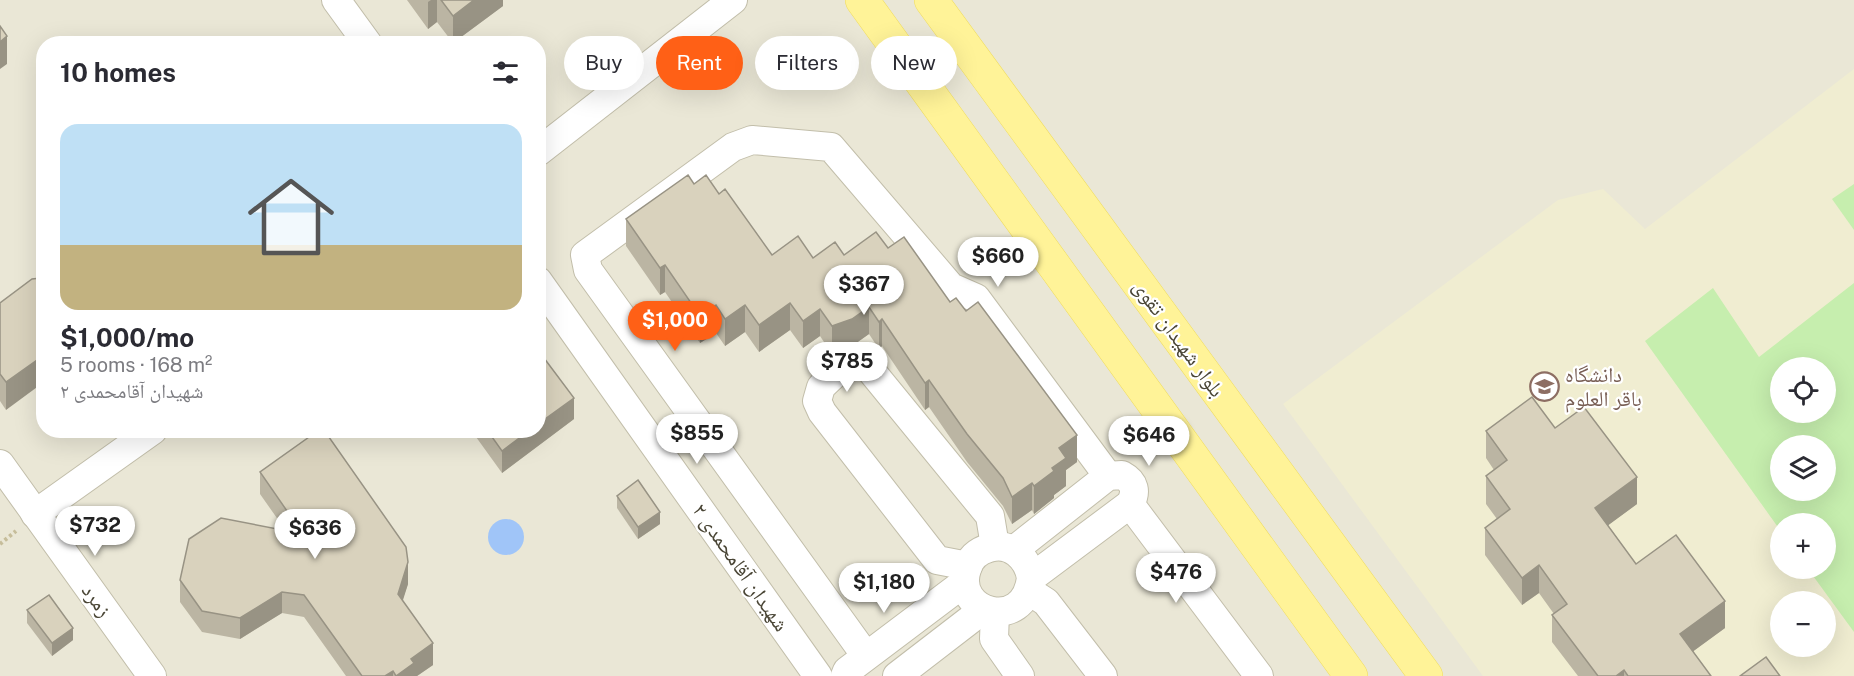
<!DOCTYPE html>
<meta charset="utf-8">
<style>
:root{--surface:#fff;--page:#f2f2f3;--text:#2b2b33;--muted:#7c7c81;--accent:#ff6016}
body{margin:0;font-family:"Public Sans","Noto Naskh Arabic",sans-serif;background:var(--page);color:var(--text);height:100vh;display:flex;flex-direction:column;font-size:22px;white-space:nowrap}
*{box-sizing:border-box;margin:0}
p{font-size:20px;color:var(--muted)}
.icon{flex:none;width:33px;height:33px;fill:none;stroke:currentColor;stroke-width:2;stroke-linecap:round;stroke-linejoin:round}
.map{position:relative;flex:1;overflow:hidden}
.sheet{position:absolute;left:36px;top:36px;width:510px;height:402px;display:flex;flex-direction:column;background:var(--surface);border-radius:24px;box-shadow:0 6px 24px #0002}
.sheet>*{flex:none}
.guide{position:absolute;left:564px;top:36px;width:570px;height:54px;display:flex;gap:12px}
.controls{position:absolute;left:1770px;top:357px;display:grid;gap:12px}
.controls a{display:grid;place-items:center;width:66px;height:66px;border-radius:50%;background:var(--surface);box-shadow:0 6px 24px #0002;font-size:30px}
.price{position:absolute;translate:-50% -51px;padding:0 14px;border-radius:21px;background:#fff;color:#222;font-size:20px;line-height:39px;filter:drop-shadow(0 2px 3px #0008)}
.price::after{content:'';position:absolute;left:50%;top:36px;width:18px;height:14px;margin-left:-9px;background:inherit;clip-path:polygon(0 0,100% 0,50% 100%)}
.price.selected{background:var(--accent);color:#fff}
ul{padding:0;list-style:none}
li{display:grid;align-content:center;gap:12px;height:318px;padding:0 24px}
li span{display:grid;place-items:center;height:186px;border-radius:18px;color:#555}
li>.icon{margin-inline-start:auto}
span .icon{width:108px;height:108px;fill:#fffc;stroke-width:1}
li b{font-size:26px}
h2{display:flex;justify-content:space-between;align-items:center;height:72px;padding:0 24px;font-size:26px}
.pill{padding:0 21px;border-radius:27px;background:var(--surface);box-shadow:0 6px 24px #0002;font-size:21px;line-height:54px}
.pill.selected{background:var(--accent);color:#fff}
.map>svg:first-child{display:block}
.residential{fill:#eae7d6;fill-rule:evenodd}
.education{fill:#f0edd1;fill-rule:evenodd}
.green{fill:#c6eeae;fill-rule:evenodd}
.water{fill:#a0c5f8}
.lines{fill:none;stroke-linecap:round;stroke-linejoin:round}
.minor-casing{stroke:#c2beaa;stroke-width:30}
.major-casing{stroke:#f0dc5d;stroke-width:34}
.path{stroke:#c6bd9a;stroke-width:4;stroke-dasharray:3 3;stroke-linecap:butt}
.minor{stroke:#fff;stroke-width:28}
.major{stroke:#fff398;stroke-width:33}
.wall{fill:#bbb5a3}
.shaded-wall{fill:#989384}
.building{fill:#d9d2bd;stroke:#989384;stroke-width:1.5}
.labels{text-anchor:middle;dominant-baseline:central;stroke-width:4.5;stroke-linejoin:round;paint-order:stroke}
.street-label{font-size:21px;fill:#4a4636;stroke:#fff}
.education-label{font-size:21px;fill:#785e54;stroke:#fff;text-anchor:start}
</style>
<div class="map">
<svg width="1854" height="676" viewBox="0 0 1854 676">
<rect width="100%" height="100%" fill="#f6f4e9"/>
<!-- residential -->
<path class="residential" d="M0,0H1854V676H0ZM44,44H538V430H44ZM1780,368H1826V412H1780ZM1780,446H1826V490H1780ZM1780,524H1826V568H1780ZM1780,602H1826V646H1780Z"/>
<!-- education -->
<path class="education" d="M1854,69V676H1483L1283,404L1558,200L1603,189L1645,229ZM1780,368H1826V412H1780ZM1780,446H1826V490H1780ZM1780,524H1826V568H1780ZM1780,602H1826V646H1780Z"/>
<!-- green -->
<g class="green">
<polygon points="1854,184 1854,230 1832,199"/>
<path d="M1854,283V632L1808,569L1826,568V524H1780V530L1645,341L1713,288L1759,357ZM1780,368H1826V412H1780ZM1780,446H1826V490H1780Z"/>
</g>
<!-- water -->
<circle class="water" cx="506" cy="537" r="18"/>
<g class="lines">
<defs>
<g id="minor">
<polyline points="336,0 368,44"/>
<polyline points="538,152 733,0"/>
<polyline points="538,281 818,676"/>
<polyline points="0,464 152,676"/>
<polyline points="1130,504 1259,676"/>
<polyline points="35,514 153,430"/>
<path d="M1014,550L1108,476L1122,475C1135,482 1137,492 1130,504L1031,578C1024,634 952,612 967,569C970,558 978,551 989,548C1010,541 1028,558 1031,578"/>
<polyline points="968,566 937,560 822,412 817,401 821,387 846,363 864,362 990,516 995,546"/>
<polyline points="1029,591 1046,602 1103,676"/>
<polyline points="995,612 994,639 1020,676"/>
<polyline points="866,656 588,270 585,255 733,147 752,140 831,147 951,287 976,298 1108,476"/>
<polyline points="845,676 847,671 965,582"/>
<polyline points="897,676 984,609"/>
</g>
<g id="major">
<polyline points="862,0 1351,676"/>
<polyline points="931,0 1426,676"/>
</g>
</defs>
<!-- minor casing -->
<use href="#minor" class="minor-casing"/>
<!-- major casing -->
<use href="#major" class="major-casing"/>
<!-- path -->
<polyline class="path" points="0,544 16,531"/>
<!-- minor -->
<use href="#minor" class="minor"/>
<!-- major -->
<use href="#major" class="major"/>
</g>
<!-- wall -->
<g class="wall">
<polygon points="407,0 503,0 503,6 453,43 437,22 428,29"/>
<polygon points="694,184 719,194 772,255 813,258 844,255 888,248 950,302 1077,462 1066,470 1066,486 1054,495 1054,498 1034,514 1032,510 1012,524 1003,506 967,462 929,407 925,410 882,346 879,349 869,334 852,346 832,354 820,336 803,348 790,330 759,352 745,332 725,346 716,333 700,343 665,292 660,295 626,246 626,219"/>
<polygon points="32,279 6,410 0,401 0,303"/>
<polygon points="574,419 502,473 471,430 538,430"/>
<polygon points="1555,428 1637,504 1608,525 1636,564 1725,628 1693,651 1711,676 1578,676 1552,642 1552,615 1554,614 1539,593 1522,605 1485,555 1485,528 1497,519 1486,504 1486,476 1494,470 1486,458 1486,431"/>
<polygon points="260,472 408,584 402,601 433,665 417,676 346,676 304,617 282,613 240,639 202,632 180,602 180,580 286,531 260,494"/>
<polygon points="617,496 660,524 638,539 617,508"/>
<polygon points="27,610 73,640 52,656 27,623"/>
</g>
<!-- shaded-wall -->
<g class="shaded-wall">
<polygon points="431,0 437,0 437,22 428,29 428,2"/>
<polygon points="474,0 503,0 503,6 453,43 453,16"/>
<polygon points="7,36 7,64 0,69 0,42"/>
<polygon points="665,265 665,292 660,295 660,268"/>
<polygon points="790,303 790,330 759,352 759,325"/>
<polygon points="716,305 716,333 700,343 700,316"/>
<polygon points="745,305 745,332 725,346 725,319"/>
<polygon points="869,307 869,334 852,346 832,354 832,326"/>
<polygon points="820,309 820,336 803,348 803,321"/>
<polygon points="882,319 882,346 879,349 879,322"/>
<polygon points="44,355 44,382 6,410 6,382"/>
<polygon points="929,380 929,407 925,410 925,383"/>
<polygon points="574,398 574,419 502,473 502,451 530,430 538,430 538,424"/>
<polygon points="1077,435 1077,462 1066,470 1066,486 1054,495 1054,498 1034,514 1034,486 1052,468 1059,448"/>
<polygon points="1637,477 1637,504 1595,535 1595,508"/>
<polygon points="1032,483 1032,510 1012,524 1012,497"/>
<polygon points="660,512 660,524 638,539 638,527"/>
<polygon points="408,562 408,584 398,616 398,594"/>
<polygon points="1539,565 1539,593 1522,605 1522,578"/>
<polygon points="282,592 282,613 240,639 240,618"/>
<polygon points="1725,601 1725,628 1680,661 1680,634"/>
<polygon points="73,628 73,640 52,656 52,643"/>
<polygon points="433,643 433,665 417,676 396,676 411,659"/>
<polygon points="1624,670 1624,676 1616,676"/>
<polygon points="393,671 393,676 385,676"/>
</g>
<!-- building -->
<g class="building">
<polygon points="441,0 474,0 453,16"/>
<polygon points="0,26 7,36 0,42"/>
<polygon points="349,39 352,44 343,44"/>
<polygon points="688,175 694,184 706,175 719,194 725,189 772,255 798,236 813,258 835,242 844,255 876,232 888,248 904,237 950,302 956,298 966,311 978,302 1077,435 1059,448 1066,458 1052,468 1054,471 1034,486 1032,483 1012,497 1003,478 967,434 929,380 925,383 882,319 879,322 869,307 852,319 832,326 820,309 803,321 790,303 759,325 745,305 725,319 716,305 700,316 665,265 660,268 626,219"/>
<polygon points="41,278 44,279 44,355 6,382 0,374 0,303 32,279"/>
<polygon points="538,350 574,398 538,424"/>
<polygon points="1532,397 1555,428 1584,407 1637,477 1595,508 1636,564 1676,535 1725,601 1680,634 1711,676 1628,676 1624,670 1616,676 1598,676 1552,615 1567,604 1539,565 1522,578 1485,528 1510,509 1486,476 1507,460 1486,431"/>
<polygon points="319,430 324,430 406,547 408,562 398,594 433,643 411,659 414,663 396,676 393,671 385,676 362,676 304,595 282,592 240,618 202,611 180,580 189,539 221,518 303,534 260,472"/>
<polygon points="487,430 530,430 502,451"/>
<polygon points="638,480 660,512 638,527 617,496"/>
<polygon points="49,595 73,628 52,643 27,610"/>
<polygon points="1766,657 1780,676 1740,676"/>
</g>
<!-- icons -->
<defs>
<symbol id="university-ring" viewBox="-11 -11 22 22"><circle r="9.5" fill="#fff" stroke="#8d6e63" stroke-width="1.5"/><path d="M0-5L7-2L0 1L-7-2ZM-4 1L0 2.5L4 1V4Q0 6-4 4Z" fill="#8d6e63"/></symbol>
</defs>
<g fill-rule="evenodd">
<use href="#university-ring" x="1528" y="370" width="33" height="33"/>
</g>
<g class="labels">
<!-- street labels -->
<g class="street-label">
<text transform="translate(1179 338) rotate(54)">بلوار شهیدان تقوی</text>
<text transform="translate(741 567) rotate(55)">شهیدان آقامحمدی ۲</text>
<text transform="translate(97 600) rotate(54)">زمرد</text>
</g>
<!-- education labels -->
<g class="education-label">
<text x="1565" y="374">دانشگاه<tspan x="1565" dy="24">باقر العلوم</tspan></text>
</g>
</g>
</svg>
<div class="controls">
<a><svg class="icon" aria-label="locate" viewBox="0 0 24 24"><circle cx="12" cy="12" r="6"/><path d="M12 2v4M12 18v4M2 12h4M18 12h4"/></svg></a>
<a><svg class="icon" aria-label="layers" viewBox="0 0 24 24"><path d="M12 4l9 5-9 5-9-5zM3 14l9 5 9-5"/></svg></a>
<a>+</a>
<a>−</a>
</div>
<b class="price" style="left:998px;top:288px">$660</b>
<b class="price" style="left:864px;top:316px">$367</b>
<b class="price selected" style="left:675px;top:352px">$1,000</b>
<b class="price" style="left:847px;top:393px">$785</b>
<b class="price" style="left:697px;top:465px">$855</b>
<b class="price" style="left:1149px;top:467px">$646</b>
<b class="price" style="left:95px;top:557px">$732</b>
<b class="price" style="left:315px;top:560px">$636</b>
<b class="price" style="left:1176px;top:604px">$476</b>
<b class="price" style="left:884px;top:614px">$1,180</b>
<div class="guide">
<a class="pill">Buy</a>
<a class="pill selected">Rent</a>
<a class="pill">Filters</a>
<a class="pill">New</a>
</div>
<section class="sheet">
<h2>10 homes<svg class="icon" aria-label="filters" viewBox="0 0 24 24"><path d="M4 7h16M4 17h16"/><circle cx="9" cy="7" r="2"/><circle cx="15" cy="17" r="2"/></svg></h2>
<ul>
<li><span style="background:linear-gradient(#bfe0f5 65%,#c2b280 0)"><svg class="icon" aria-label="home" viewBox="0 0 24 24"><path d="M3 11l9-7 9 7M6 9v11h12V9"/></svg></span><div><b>$1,000/mo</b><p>5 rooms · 168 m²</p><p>شهیدان آقامحمدی ۲</p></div></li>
</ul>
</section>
</div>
